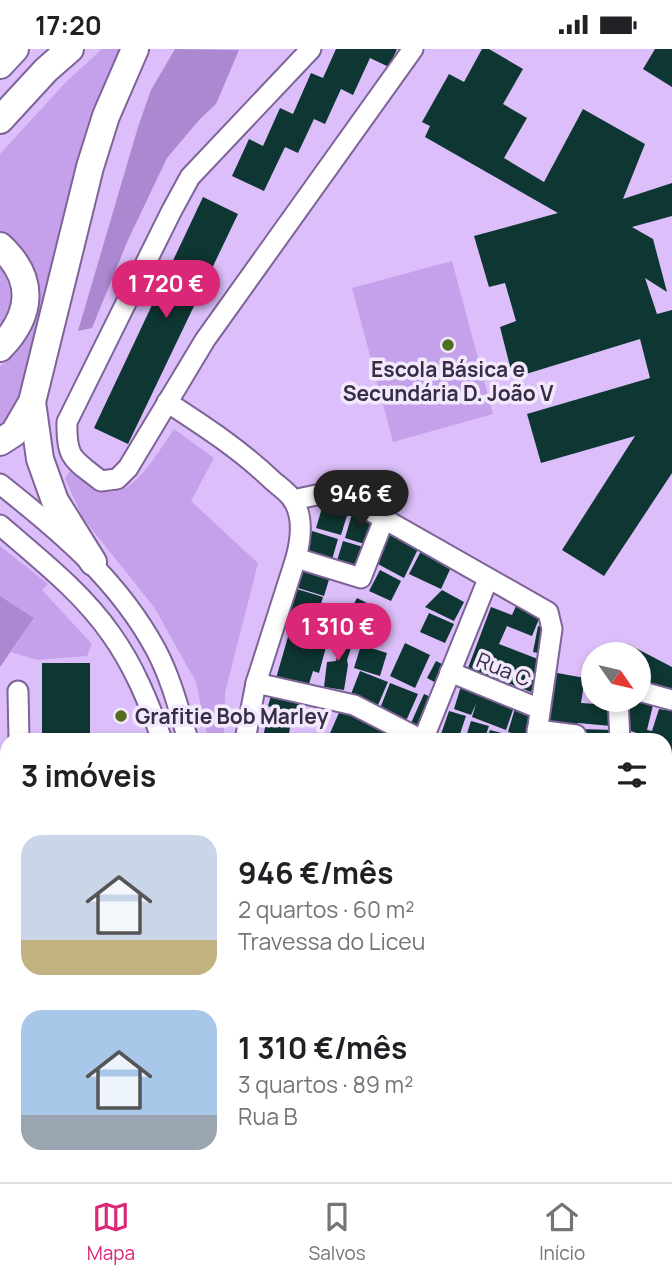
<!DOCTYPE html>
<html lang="pt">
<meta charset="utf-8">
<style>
:root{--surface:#fff;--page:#f6f6f6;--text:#202124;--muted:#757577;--line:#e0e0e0;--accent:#db2777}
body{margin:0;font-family:Manrope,sans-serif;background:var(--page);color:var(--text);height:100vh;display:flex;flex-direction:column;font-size:26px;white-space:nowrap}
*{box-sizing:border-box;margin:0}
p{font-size:23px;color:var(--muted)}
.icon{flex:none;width:38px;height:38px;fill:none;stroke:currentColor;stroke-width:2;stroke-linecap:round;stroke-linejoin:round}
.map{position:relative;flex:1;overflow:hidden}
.panel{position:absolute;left:0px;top:684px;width:672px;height:450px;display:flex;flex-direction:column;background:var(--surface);border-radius:21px 21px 0 0;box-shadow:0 4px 10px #0003}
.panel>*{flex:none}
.needle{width:46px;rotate:124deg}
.controls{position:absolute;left:581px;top:593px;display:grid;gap:14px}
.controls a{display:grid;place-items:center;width:70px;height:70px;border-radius:50%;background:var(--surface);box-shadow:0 4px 10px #0003;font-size:35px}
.price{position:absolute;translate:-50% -60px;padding:0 16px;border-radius:24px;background:var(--accent);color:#fff;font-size:23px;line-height:46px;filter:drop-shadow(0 2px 4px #0008)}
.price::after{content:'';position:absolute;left:50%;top:42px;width:21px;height:16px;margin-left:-10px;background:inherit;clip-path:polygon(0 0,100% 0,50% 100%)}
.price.active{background:#222;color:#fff}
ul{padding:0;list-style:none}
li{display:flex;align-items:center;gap:21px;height:175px;padding:0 21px}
li span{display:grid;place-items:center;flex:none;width:196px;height:140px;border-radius:21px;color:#555}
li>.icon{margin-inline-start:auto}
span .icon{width:84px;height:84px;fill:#fffc;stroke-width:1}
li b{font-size:30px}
h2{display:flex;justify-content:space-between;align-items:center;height:84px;padding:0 21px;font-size:30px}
.status{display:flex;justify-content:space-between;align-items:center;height:49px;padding:0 35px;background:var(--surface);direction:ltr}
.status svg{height:19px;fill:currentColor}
.tab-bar{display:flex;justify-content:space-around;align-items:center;height:98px;border-top:2px solid var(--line);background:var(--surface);font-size:19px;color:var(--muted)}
.tab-bar a{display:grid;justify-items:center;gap:4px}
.tab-bar .active{color:var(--accent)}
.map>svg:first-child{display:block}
.green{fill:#c6a1eb}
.forest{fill:#ac88d0}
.building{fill:#0e3632}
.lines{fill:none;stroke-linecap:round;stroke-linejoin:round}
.minor-casing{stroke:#7e6398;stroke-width:23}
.highway-casing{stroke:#7e6398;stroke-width:30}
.minor{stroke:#fff;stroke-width:19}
.highway{stroke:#fff;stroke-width:26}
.poi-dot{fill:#516d20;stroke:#f2eafc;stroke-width:2.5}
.labels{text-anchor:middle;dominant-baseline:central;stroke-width:7;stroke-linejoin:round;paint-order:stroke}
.poi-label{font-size:21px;font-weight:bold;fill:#382d44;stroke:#f2eafc}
.street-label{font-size:21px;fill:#382d44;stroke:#f2eafc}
</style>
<div class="status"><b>17:20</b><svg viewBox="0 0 49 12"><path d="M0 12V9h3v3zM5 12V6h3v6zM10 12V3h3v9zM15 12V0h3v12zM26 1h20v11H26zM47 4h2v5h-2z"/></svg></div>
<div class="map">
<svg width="672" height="1133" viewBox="0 0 672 1133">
<rect width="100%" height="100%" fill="#dcbffa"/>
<!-- green -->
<g class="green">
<path d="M102,0H126L26,343L0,385V317C30,297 52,251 33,217C25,202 14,193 0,182V105L67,32Z"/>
<polygon points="452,212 493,365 393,393 352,239"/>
<path d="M0,219C14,238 13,258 0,277Z"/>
<path d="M174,380L214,409L191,452L258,514L225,644L224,691H208L196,633L154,558L82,468L65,429L72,419C119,476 147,419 174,380Z"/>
<polygon points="0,497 48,535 42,541 92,595 87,607 37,611 11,603 34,569 0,547"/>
<polygon points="206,1127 475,1127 472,1133 207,1133"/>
</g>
<!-- forest -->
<g class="forest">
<polygon points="175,0 239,1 216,55 200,70 167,109 128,191 92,279 78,282 138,78 151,41"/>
<polygon points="0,547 34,569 0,618"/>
</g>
<!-- building -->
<g class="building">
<polygon points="336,0 397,0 389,18 370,9 353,46 341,40 325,75 314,70 298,104 285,98 264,142 232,127 249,90 263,97 280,59 293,65 311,24 323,29"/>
<polygon points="482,0 489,0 523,20 503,55 527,69 504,109 544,133 583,60 645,95 623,150 672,134 672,167 632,178 653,190 667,243 645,229 657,265 672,261 672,424 604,527 562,501 635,387 541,414 527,365 650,329 640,290 513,329 500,278 516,272 505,234 489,238 474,187 558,164 425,88 430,77 422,73 449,25 464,33"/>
<polygon points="655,0 672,0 672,38 643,20"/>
<polygon points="203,148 238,165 128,395 94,379"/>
<polygon points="324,452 349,460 341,486 316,479"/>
<polygon points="352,465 378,474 371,497 345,489"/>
<polygon points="312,482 338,490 331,514 305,506"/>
<polygon points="390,486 418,500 404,529 376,514"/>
<polygon points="343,492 370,500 363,523 336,515"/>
<polygon points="422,500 453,514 441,540 409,525"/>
<polygon points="305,516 331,524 324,547 298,539"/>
<polygon points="380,521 401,532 391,552 369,542"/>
<polygon points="297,540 323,548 316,572 290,564"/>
<polygon points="442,541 464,553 454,572 425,558"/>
<polygon points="357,549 379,560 371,576 349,564"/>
<polygon points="517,555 541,565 532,587 507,577 499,595 543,612 531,643 468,619 491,558 512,566"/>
<polygon points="429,564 454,575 445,594 420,583"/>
<polygon points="348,566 370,577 362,593 340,582"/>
<polygon points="294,567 324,575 318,597 326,598 319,624 313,622 299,667 268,657"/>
<polygon points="538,577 547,579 542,605 533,603"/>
<polygon points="330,586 353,593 347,611 348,616 344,641 324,638 327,613 336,612 338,602 326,598"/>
<polygon points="405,594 430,606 415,639 390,627"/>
<polygon points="628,595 672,618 672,644 639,633 639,606 624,606"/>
<polygon points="361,596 387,604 380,627 354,619"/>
<polygon points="436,612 446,617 438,635 427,629"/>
<rect x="42" y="614" width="48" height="77"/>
<polygon points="360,622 388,633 378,656 351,645"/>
<polygon points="557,624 585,629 581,654 596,655 596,651 614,651 611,677 578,674 576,686 548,683"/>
<polygon points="390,634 418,645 406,672 381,657"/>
<polygon points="462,634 515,655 506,681 472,668 476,655 471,666 454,660"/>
<polygon points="424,645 435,650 422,679 411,674"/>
<polygon points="624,651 636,651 653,656 647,681 652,682 659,660 672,662 672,756 665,754 665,691 639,691 639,685 626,680"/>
<polygon points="516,656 534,662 525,688 508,683"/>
<polygon points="342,657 401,686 398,691 327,691"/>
<polygon points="449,662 466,667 458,691 440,688"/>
<polygon points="267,668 291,672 288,691 263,689"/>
<polygon points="471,672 489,677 484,691 465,691"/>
<polygon points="581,680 613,681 615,691 579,691"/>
<polygon points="490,681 524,690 523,691 486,691"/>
<polygon points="665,777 672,779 672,805 669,812 672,813 672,837 665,835"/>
<polygon points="671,885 672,976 670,982 672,982 672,1062 665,1060 665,908"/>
<polygon points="0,982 7,982 7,1127 29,1127 37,1133 0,1133"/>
<polygon points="672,1117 672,1133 660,1133 665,1127"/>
<polygon points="103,1127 154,1127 152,1133 96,1133"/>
<polygon points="303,1127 347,1127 346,1133 302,1133"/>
<polygon points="582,1127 643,1127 635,1133 586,1133 581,1130"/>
</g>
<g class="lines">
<defs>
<g id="minor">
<path d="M311,0L190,128L171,163L67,373C66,410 73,410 101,432L117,430L128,419L205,291L413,0"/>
<path d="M167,353C204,377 241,401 273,432C279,437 289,444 293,451C304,468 301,490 296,509L256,634L245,691"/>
<path d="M0,435C61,483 119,532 156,601C171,629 179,661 188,691"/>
<polyline points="293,451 335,442 548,563 552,580 536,691"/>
<path d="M0,476C38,509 82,543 111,585C134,617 149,654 162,691"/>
<polyline points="296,509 361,529 384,470"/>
<polyline points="450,623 540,660"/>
<polyline points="256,634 354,656 422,691"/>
<polyline points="18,642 19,691"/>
<polyline points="639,642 672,651"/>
<polyline points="618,651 620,691"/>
<polyline points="537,681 576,686 575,691"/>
<polyline points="423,691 488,530"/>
<polyline points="665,771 672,774"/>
<polyline points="0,800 7,804"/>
<polyline points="0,844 7,833"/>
<polyline points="665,868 671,848"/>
<polyline points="0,970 7,970"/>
<polyline points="665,1110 672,1097"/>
<polyline points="544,1127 556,1133"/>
<polyline points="165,1133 165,1127"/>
<polyline points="191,1133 191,1127"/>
<polyline points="354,1133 356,1127"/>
<polyline points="403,1133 408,1127"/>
<polyline points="504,1133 507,1127"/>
<polyline points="647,1133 652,1127"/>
</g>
<g id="highway">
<polyline points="0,16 15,0"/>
<polyline points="0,71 46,21 70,0"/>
<path d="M0,197C36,230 32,266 0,299"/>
<polyline points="32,353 40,410 55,452 93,513"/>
<polyline points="0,393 14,384 32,353 90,118 106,67 135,0"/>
</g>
</defs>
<!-- minor casing -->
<use href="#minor" class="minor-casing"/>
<!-- highway casing -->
<use href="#highway" class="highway-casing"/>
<!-- minor -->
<use href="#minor" class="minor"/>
<!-- highway -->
<use href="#highway" class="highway"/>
</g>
<!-- markers -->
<g class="poi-dot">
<circle cx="448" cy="296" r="7"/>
<circle cx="121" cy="667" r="7"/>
</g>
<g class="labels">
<!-- poi labels -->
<g class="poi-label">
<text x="448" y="320">Escola Básica e<tspan x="448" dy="24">Secundária D. João V</tspan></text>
<text x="135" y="667" text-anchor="start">Grafitie Bob Marley</text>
</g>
<!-- street labels -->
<g class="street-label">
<text transform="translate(504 620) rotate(22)">Rua C</text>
</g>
</g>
</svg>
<div class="controls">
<a><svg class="needle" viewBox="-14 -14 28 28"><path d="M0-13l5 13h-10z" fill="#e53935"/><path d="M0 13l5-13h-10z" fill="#757577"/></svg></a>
</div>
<b class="price" style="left:166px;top:271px">1 720 €</b>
<b class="price active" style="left:361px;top:481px">946 €</b>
<b class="price" style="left:338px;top:614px">1 310 €</b>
<section class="panel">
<h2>3 imóveis<svg class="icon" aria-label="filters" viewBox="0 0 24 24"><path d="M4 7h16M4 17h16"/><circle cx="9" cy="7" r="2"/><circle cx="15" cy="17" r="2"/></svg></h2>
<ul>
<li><span style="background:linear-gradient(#c9d6e8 75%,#c2b280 0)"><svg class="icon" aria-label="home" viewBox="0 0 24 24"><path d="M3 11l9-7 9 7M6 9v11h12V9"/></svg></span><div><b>946 €/mês</b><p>2 quartos · 60 m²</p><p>Travessa do Liceu</p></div></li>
<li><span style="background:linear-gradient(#a9c7e8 75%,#9aa5b1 0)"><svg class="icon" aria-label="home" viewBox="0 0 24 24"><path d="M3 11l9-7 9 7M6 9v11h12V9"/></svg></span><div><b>1 310 €/mês</b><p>3 quartos · 89 m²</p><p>Rua B</p></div></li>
</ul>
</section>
</div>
<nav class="tab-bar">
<a class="active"><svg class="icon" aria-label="map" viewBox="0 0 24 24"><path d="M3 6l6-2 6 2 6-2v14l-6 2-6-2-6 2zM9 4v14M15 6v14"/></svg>Mapa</a>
<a><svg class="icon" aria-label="saved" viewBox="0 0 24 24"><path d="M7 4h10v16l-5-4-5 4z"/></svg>Salvos</a>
<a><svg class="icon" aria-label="home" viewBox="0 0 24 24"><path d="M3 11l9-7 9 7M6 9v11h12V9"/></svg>Início</a>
</nav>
